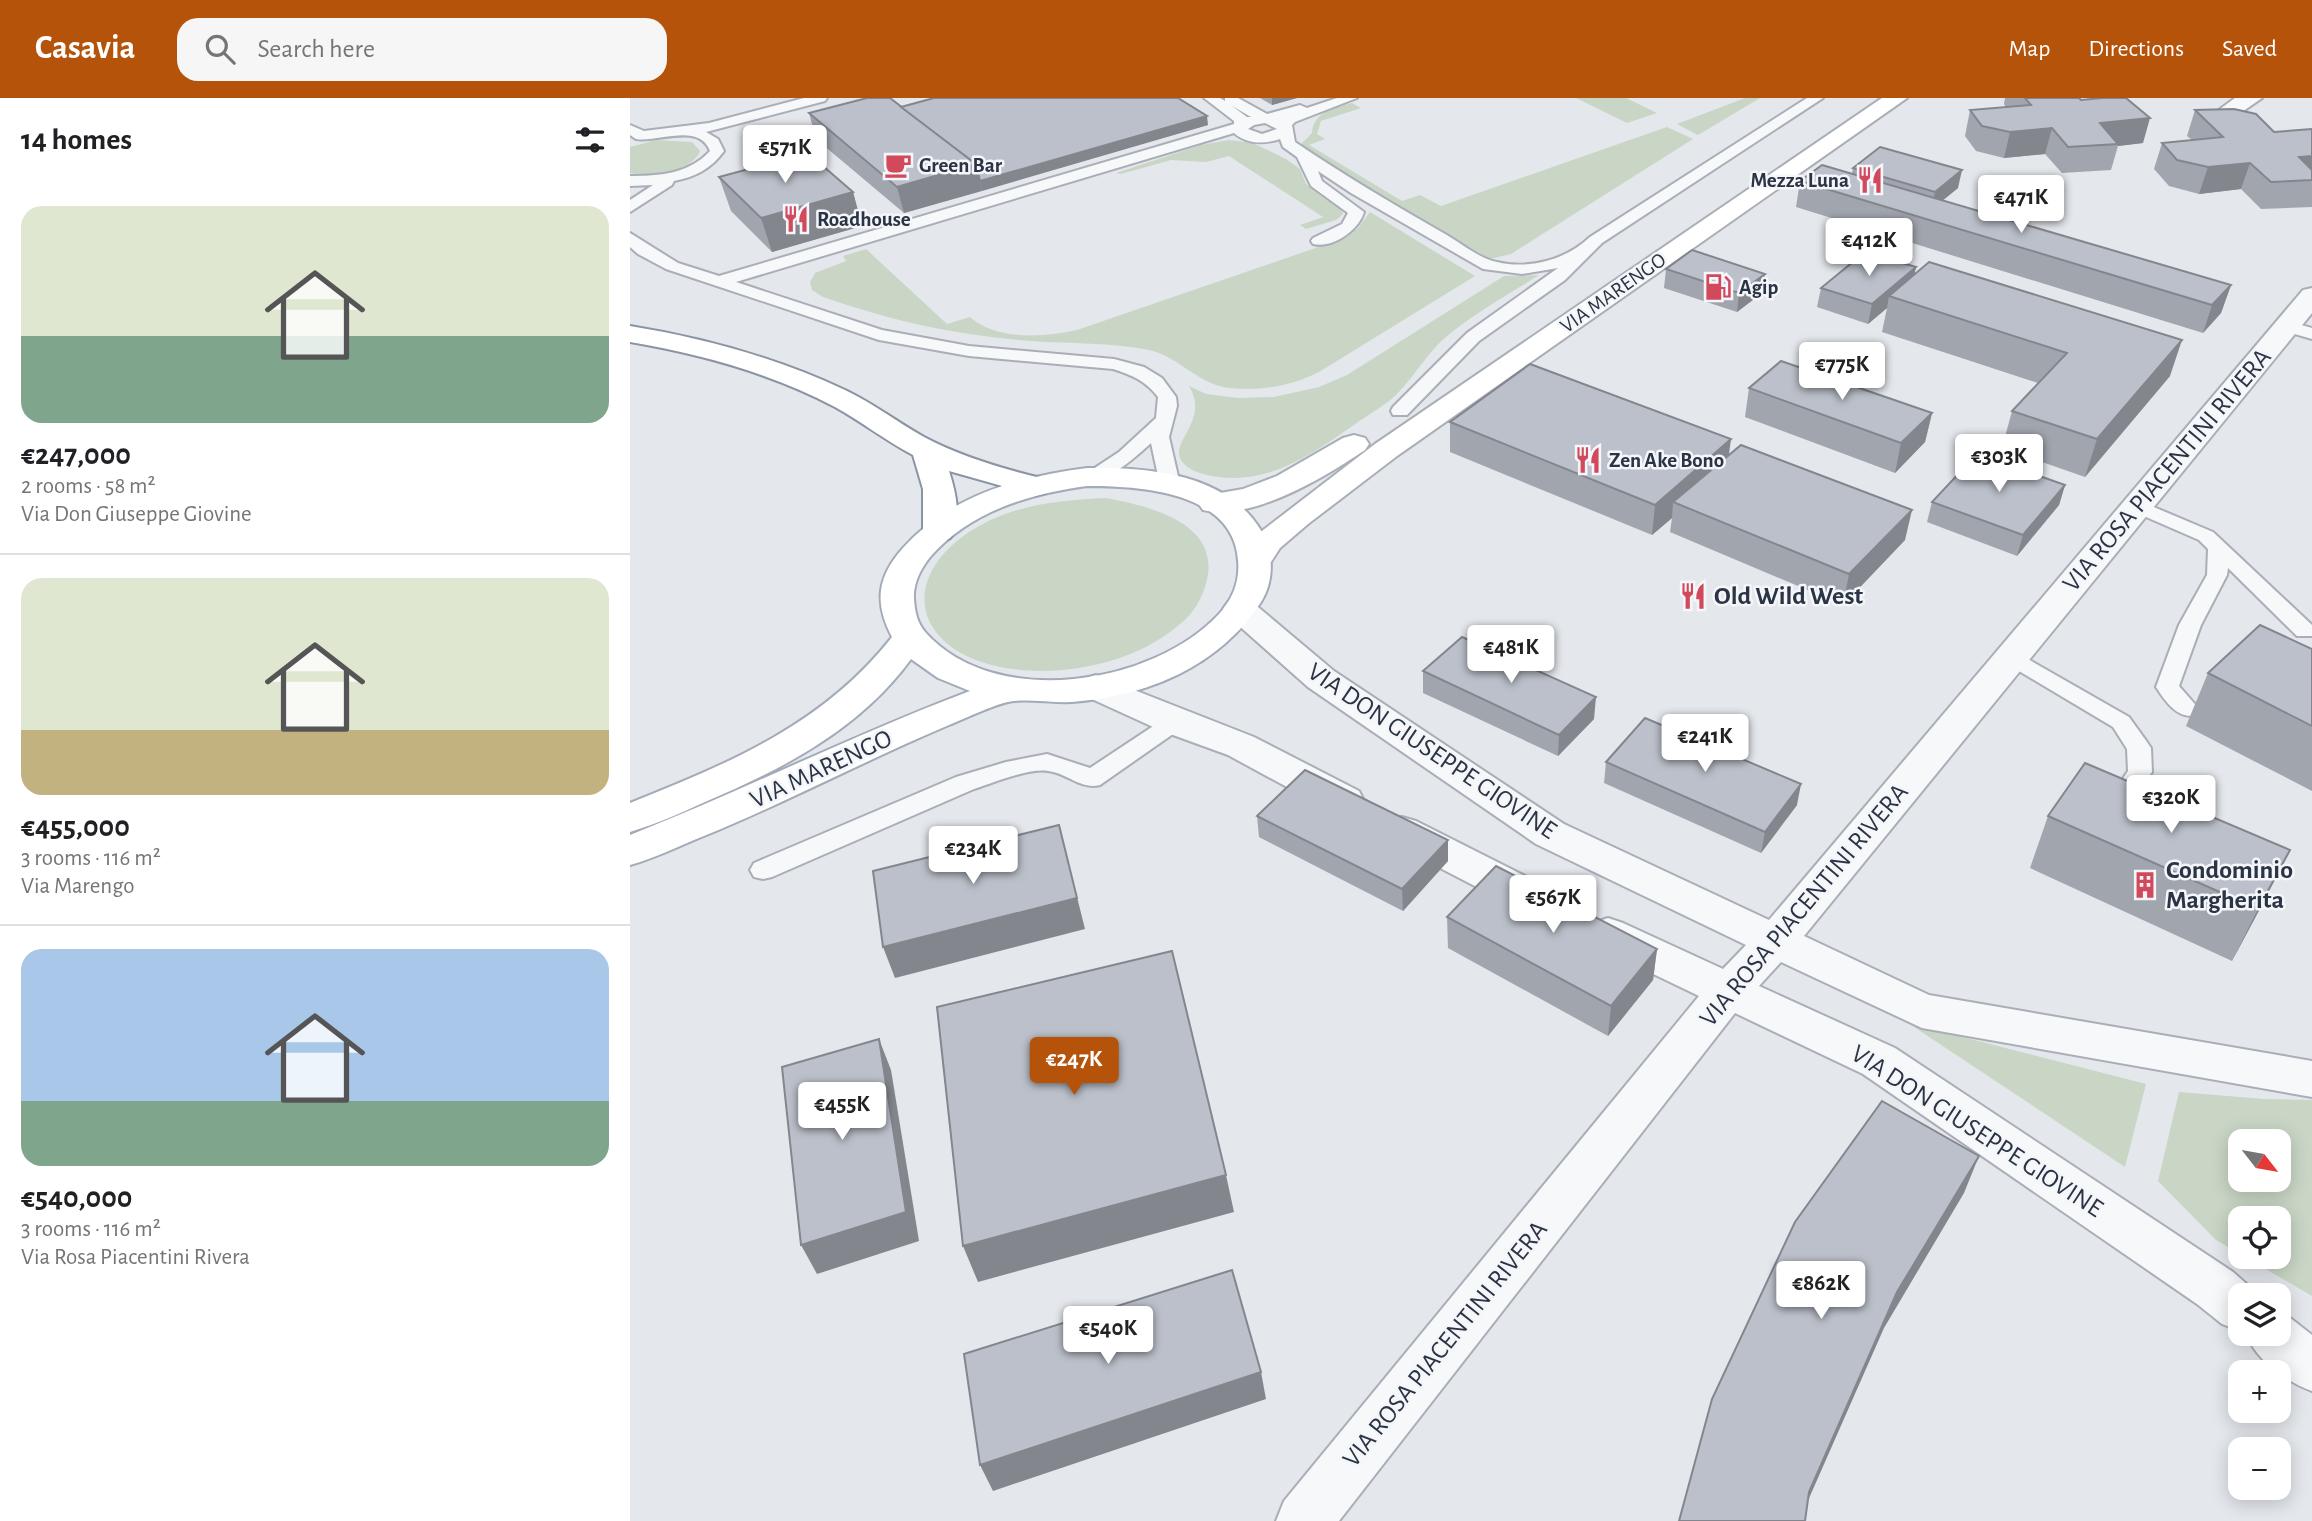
<!DOCTYPE html>
<meta charset="utf-8">
<style>
:root{--surface:#fff;--page:#f6f6f6;--text:#202124;--muted:#757577;--line:#e0e0e0;--accent:#b45309}
body{margin:0;font-family:"Alegreya Sans",sans-serif;background:var(--page);color:var(--text);height:100vh;display:flex;flex-direction:column;font-size:26px;white-space:nowrap}
*{box-sizing:border-box;margin:0}
p{font-size:23px;color:var(--muted)}
.icon{flex:none;width:38px;height:38px;fill:none;stroke:currentColor;stroke-width:2;stroke-linecap:round;stroke-linejoin:round}
.map{position:relative;flex:1;overflow:hidden}
.panel{display:flex;flex-direction:column;background:var(--surface);width:630px}
.panel>*{flex:none}
.needle{width:46px;rotate:121deg}
.buttons{position:absolute;left:1598px;top:1031px;display:grid;gap:14px}
.buttons a{display:grid;place-items:center;width:63px;height:63px;border-radius:14px;background:var(--surface);box-shadow:0 4px 18px #0003;font-size:35px}
.price{position:absolute;translate:-50% -60px;padding:0 16px;border-radius:7px;background:#fff;color:#222;font-size:23px;line-height:46px;filter:drop-shadow(0 2px 4px #0008)}
.price::after{content:'';position:absolute;left:50%;top:42px;width:21px;height:16px;margin-left:-10px;background:inherit;clip-path:polygon(0 0,100% 0,50% 100%)}
.price.current{background:var(--accent);color:#fff}
ul{padding:0;list-style:none}
li{display:grid;align-content:center;gap:14px;height:371px;padding:0 21px}
li+li{border-top:2px solid var(--line)}
li span{display:grid;place-items:center;height:217px;border-radius:21px;color:#555}
li>.icon{margin-inline-start:auto}
span .icon{width:126px;height:126px;fill:#fffc;stroke-width:1}
li b{font-size:30px}
h2{display:flex;justify-content:space-between;align-items:center;height:84px;padding:0 21px;font-size:30px}
header{display:flex;align-items:center;gap:42px;box-sizing:border-box;height:98px;padding:0 35px;background:var(--accent);color:#fff}
header strong{font-size:33px}
nav{display:flex;gap:38px;margin-inline-start:auto;font-size:24px}
.search{width:490px;height:63px;background:var(--page);display:flex;align-items:center;gap:18px;box-sizing:border-box;padding:0 24px;border-radius:21px;color:var(--muted);font-size:26px}
main{display:flex;flex:1;min-height:0}
.map>svg:first-child{display:block}
.green{fill:#c9d6c5;fill-rule:evenodd}
.lines{fill:none;stroke-linecap:round;stroke-linejoin:round}
.lane-casing{stroke:#a9aeb7;stroke-width:4}
.street-casing{stroke:#a9aeb7;stroke-width:4}
.secondary-casing{stroke:#a9aeb7;stroke-width:4}
.primary-casing{stroke:#a3abb8;stroke-width:4}
.highway-casing{stroke:#8b94a3;stroke-width:4}
.lane{fill:#f7f8fa;fill-rule:evenodd}
.street{fill:#f7f8fa;fill-rule:evenodd}
.secondary{fill:#fff;fill-rule:evenodd}
.primary{fill:#fff;fill-rule:evenodd}
.highway{fill:#fff;fill-rule:evenodd}
.wall{fill:#a1a5ae}
.shaded-wall{fill:#83868d}
.building{fill:#bbc0ca;stroke:#83868d;stroke-width:2}
.labels{text-anchor:middle;dominant-baseline:central;stroke-width:5;stroke-linejoin:round;paint-order:stroke}
.far-poi-label{font-size:21px;font-weight:bold;fill:#2b3445;stroke:#f4f6f9;text-anchor:start}
.far-street-label{font-size:21px;fill:#2b3445;stroke:#f4f6f9}
.street-label{font-size:26px;fill:#2b3445;stroke:#f4f6f9}
.poi-label{font-size:26px;font-weight:bold;fill:#2b3445;stroke:#f4f6f9;text-anchor:start}
</style>
<header>
<strong>Casavia</strong>
<div class="search"><svg class="icon" aria-label="search" viewBox="0 0 24 24"><circle cx="10" cy="10" r="6"/><path d="M15 15l6 6"/></svg>Search here</div>
<nav><a>Map</a><a>Directions</a><a>Saved</a></nav>
</header>
<main>
<section class="panel">
<h2>14 homes<svg class="icon" aria-label="filters" viewBox="0 0 24 24"><path d="M4 7h16M4 17h16"/><circle cx="9" cy="7" r="2"/><circle cx="15" cy="17" r="2"/></svg></h2>
<ul>
<li><span style="background:linear-gradient(#dfe7d0 60%,#7fa58c 0)"><svg class="icon" aria-label="home" viewBox="0 0 24 24"><path d="M3 11l9-7 9 7M6 9v11h12V9"/></svg></span><div><b>€247,000</b><p>2 rooms · 58 m²</p><p>Via Don Giuseppe Giovine</p></div></li>
<li><span style="background:linear-gradient(#dfe7d0 70%,#c2b280 0)"><svg class="icon" aria-label="home" viewBox="0 0 24 24"><path d="M3 11l9-7 9 7M6 9v11h12V9"/></svg></span><div><b>€455,000</b><p>3 rooms · 116 m²</p><p>Via Marengo</p></div></li>
<li><span style="background:linear-gradient(#a9c7e8 70%,#7fa58c 0)"><svg class="icon" aria-label="home" viewBox="0 0 24 24"><path d="M3 11l9-7 9 7M6 9v11h12V9"/></svg></span><div><b>€540,000</b><p>3 rooms · 116 m²</p><p>Via Rosa Piacentini Rivera</p></div></li>
</ul>
</section>
<div class="map">
<svg width="1682" height="1423" viewBox="0 0 1682 1423">
<rect width="100%" height="100%" fill="#e4e7ec"/>
<!-- green -->
<g class="green">
<polygon points="946,0 996,0 1027,15 997,25"/>
<polygon points="1115,0 1130,0 1068,37 1047,26"/>
<path d="M722,5L731,10L691,23L687,36L695,41L679,47L772,103L790,97L811,108L1037,29L1063,41L881,156L860,161L673,51L672,45L682,35C683,14 704,10 722,5Z"/>
<path d="M26,42L62,44L70,53C61,75 21,78 0,75V49Z"/>
<polygon points="599,42 623,45 656,61 670,71 676,86 711,110 713,116 706,122 676,131 670,127 693,119 599,58 576,64 541,62 491,76 486,75 571,47"/>
<path d="M740,114L845,178L689,274C662,288 630,293 600,290C568,287 550,259 519,252C480,244 441,246 402,243C330,238 261,223 193,199L182,192L180,184L185,175L216,163L213,158L236,151L317,226L340,219C366,243 416,239 447,232L706,143L728,130Z"/>
<path d="M909,177C878,197 844,215 816,239C797,255 785,278 767,296C756,307 741,315 728,324C687,353 642,386 589,379C577,378 557,373 551,362C540,343 580,322 559,288L576,296L608,300L644,299L689,289L717,277L874,178Z"/>
<path d="M476,400C518,408 590,424 577,482C573,499 564,515 550,526C505,566 428,581 370,569C279,550 268,474 349,428C388,406 432,402 476,400Z"/>
<polygon points="1278,925 1516,986 1495,1069"/>
<path d="M1549,994L1634,1001L1682,1002V1198L1615,1159L1648,1158V1120H1610V1156L1586,1142L1528,1083ZM1610,1043H1648V1082H1610Z"/>
</g>
<g class="lines">
<defs>
<g id="lane">
<path d="M174,0H197L195,3L76,34L88,41L94,53C81,71 65,79 44,83L42,87L0,114V102L23,87L0,88V78C29,78 59,76 80,53C69,24 27,45 6,41L0,37V27L14,33L79,25Z"/>
<path d="M574,0H590L595,3V0H608L637,16L670,7L677,10L707,0H727L665,24L662,27L665,44C714,77 764,107 815,136C831,145 850,161 867,164C900,172 937,161 960,139L1177,0H1193L972,145L935,182L849,243L777,317H763L761,313L763,309L837,235L928,170L892,176L853,171L721,95L688,73L692,83L734,114C729,132 702,151 683,146L681,143L683,140L712,126L718,115L681,88L667,59L653,49L650,41C634,46 618,47 604,35L106,184L252,232L339,248L484,261L514,269L532,280L546,299L547,308L539,339L550,387L540,393L530,387L521,345C507,358 474,388 454,383L451,379L489,354L526,320L528,299C516,283 502,277 483,271L339,258L249,242L36,171L8,156L0,149V135L48,165L89,178L604,26V23ZM602,8L621,19H617ZM635,25L647,31L632,36L618,31L624,27Z"/>
<polygon points="1657,223 1682,230 1682,241 1651,232 1648,228 1651,224"/>
<path d="M1507,402L1583,434L1682,527V538H1667L1598,470L1597,477L1571,527L1549,588L1570,612L1566,617C1548,622 1535,603 1526,589L1549,527L1577,477L1578,451L1569,442L1500,412L1497,408L1500,404Z"/>
<polygon points="1382,552 1499,619 1517,644 1521,650 1522,674 1492,719 1483,722 1474,719 1471,713 1498,673 1497,651 1483,629 1374,564 1371,559 1374,554"/>
<path d="M545,616L553,619L557,624L553,629L470,687C451,692 437,675 418,673C398,670 363,685 344,691L142,779L133,781L124,779L120,772L124,765L326,679L376,664L417,656L460,670L537,619Z"/>
</g>
<g id="street">
<polygon points="1605,0 1632,0 1609,16 1593,16 1590,11"/>
<polygon points="1682,190 1682,215 1174,838 1299,897 1682,963 1682,999 1292,930 1151,864 1129,888 1265,950 1603,1174 1629,1197 1610,1197 1610,1233 1592,1226 1567,1206 1233,976 1105,915 709,1423 646,1423 654,1403 1069,898 963,847 957,836 963,825 978,820 993,825 1093,871 1116,847 906,746 678,589 598,518 593,511 598,504 610,501 622,504 704,573 934,726 1139,822 1673,192"/>
<polygon points="466,577 624,639 729,693 734,703 729,713 715,716 701,713 598,657 532,633 453,597 448,589 453,581"/>
<polygon points="772,719 786,723 919,790 925,801 919,812 905,816 891,812 758,743 752,733 758,723"/>
<path d="M1648,1215L1659,1219L1682,1237V1293C1655,1283 1627,1263 1616,1236H1648Z"/>
</g>
<g id="secondary">
<polygon points="1252,0 1277,0 767,358 678,426 650,450 637,470 625,473 613,470 609,463 628,436 745,346"/>
<path d="M724,337L735,340L739,346L735,352C695,379 621,424 573,412L568,405L573,398L613,391L647,378L713,340Z"/>
</g>
<path id="primary" d="M457,370C513,369 585,374 623,421C643,445 647,478 631,504C589,569 517,598 442,604C423,605 400,601 384,603C366,605 337,620 319,627C236,662 157,704 74,738C49,748 25,760 0,767V737C114,692 225,636 340,593L308,580L281,561C230,631 153,671 75,704C51,715 26,726 0,734V705C100,665 194,626 262,539C244,505 247,479 273,450C321,397 388,379 457,370ZM457,388C509,388 603,393 608,462C610,482 603,501 589,516C523,587 366,612 296,535C287,525 285,514 284,501C283,485 291,470 301,458C341,413 399,396 457,388Z"/>
<path id="highway" d="M0,228C74,240 147,260 215,292C243,305 267,324 294,339C332,359 373,371 415,381L419,388L415,395L404,397L319,373C325,392 333,422 320,440L309,443L298,440L293,433V391L283,357C256,343 232,324 205,309C141,275 70,256 0,244Z"/>
</defs>
<!-- lane casing -->
<use href="#lane" class="lane-casing"/>
<!-- street casing -->
<use href="#street" class="street-casing"/>
<!-- secondary casing -->
<use href="#secondary" class="secondary-casing"/>
<!-- primary casing -->
<use href="#primary" class="primary-casing"/>
<!-- highway casing -->
<use href="#highway" class="highway-casing"/>
<!-- lane -->
<use href="#lane" class="lane"/>
<!-- street -->
<use href="#street" class="street"/>
<!-- secondary -->
<use href="#secondary" class="secondary"/>
<!-- primary -->
<use href="#primary" class="primary"/>
<!-- highway -->
<use href="#highway" class="highway"/>
</g>
<!-- wall -->
<g class="wall">
<polygon points="630,0 667,0 642,7"/>
<polygon points="1375,0 1449,0 1513,45 1488,48 1481,72 1432,75 1415,56 1374,60 1346,53 1335,38 1340,12 1376,9 1374,6"/>
<polygon points="271,9 578,27 274,115 186,41 179,15"/>
<polygon points="1565,12 1644,34 1682,31 1682,109 1631,111 1611,91 1569,96 1539,88 1524,71 1532,45 1562,42 1557,38"/>
<polygon points="1223,70 1328,90 1313,102 1601,187 1591,215 1573,235 1166,109 1170,83 1222,75"/>
<polygon points="89,79 223,94 232,128 142,154 101,113"/>
<polygon points="1286,169 1284,177 1540,278 1455,379 1372,350 1382,313 1408,285 1252,234 1257,210 1238,226 1187,209 1191,190"/>
<polygon points="1036,171 1135,176 1132,195 1107,214 1034,190"/>
<polygon points="1119,290 1302,315 1295,344 1265,375 1115,319"/>
<polygon points="820,324 1099,357 1275,442 1213,507 1040,434 1042,420 1022,437 820,354"/>
<polygon points="1435,387 1429,407 1387,458 1297,424 1302,404"/>
<polygon points="1682,551 1682,693 1556,628 1578,575"/>
<polygon points="793,573 964,621 928,658 793,595"/>
<polygon points="976,664 1167,707 1131,755 974,685"/>
<polygon points="627,718 818,742 818,763 773,813 629,739"/>
<polygon points="1418,718 1633,805 1602,863 1400,770"/>
<polygon points="817,819 1027,851 1023,882 978,938 818,850"/>
</g>
<!-- shaded-wall -->
<g class="shaded-wall">
<polygon points="642,0 667,0 642,7"/>
<polygon points="577,18 578,27 352,93 350,83"/>
<polygon points="1520,20 1513,45 1488,48 1488,46 1470,25"/>
<polygon points="1422,30 1415,56 1374,60 1380,34"/>
<polygon points="1682,58 1682,82 1669,59"/>
<polygon points="1620,65 1611,91 1569,96 1578,69"/>
<polygon points="346,66 352,93 274,115 267,89"/>
<polygon points="1332,72 1328,90 1301,112 1305,94"/>
<polygon points="223,94 232,128 142,154 131,120"/>
<polygon points="1286,169 1282,188 1259,198 1257,210 1238,226 1242,206"/>
<polygon points="1135,176 1132,195 1107,214 1109,195"/>
<polygon points="1601,187 1591,215 1573,235 1582,207"/>
<polygon points="1552,242 1540,278 1455,379 1467,341"/>
<polygon points="1302,315 1295,344 1265,375 1271,345"/>
<polygon points="1101,341 1097,371 1043,404 1042,420 1022,437 1025,407"/>
<polygon points="1435,387 1429,407 1387,458 1393,437"/>
<polygon points="1282,412 1275,442 1213,507 1219,476"/>
<polygon points="966,599 964,621 928,658 929,637"/>
<polygon points="1171,686 1167,707 1131,755 1135,734"/>
<polygon points="429,727 455,831 265,880 253,849"/>
<polygon points="818,742 818,763 773,813 772,791"/>
<polygon points="1660,752 1633,805 1602,863 1628,811"/>
<polygon points="1027,851 1023,882 978,938 981,908"/>
<polygon points="249,941 261,972 289,1143 187,1176 171,1147"/>
<polygon points="1349,1058 1334,1095 1254,1230 1169,1423 1179,1394 1267,1194"/>
<polygon points="596,1077 604,1114 348,1184 333,1148"/>
<polygon points="631,1274 636,1301 363,1393 350,1367"/>
</g>
<!-- building -->
<g class="building">
<polygon points="237,0 260,0 346,66 267,89 179,15"/>
<polygon points="304,0 548,0 577,18 350,83 346,66 271,9"/>
<polygon points="1395,0 1449,0 1451,2 1472,0 1496,0 1520,20 1470,25 1488,46 1438,49 1422,30 1380,34 1352,28 1340,12 1401,7"/>
<polygon points="1604,11 1626,16 1644,34 1682,31 1682,58 1669,59 1682,72 1682,82 1641,84 1620,65 1578,69 1547,62 1532,45 1593,39 1565,12"/>
<polygon points="1250,49 1332,72 1305,94 1223,70"/>
<polygon points="178,55 223,94 131,120 89,79"/>
<polygon points="1192,67 1601,187 1582,207 1170,83"/>
<polygon points="1062,152 1135,176 1109,195 1036,171"/>
<polygon points="1235,154 1286,169 1242,206 1191,190"/>
<polygon points="1299,164 1552,242 1467,341 1382,313 1437,255 1259,198"/>
<polygon points="1151,263 1302,315 1271,345 1119,290"/>
<polygon points="900,266 1101,341 1025,407 820,324"/>
<polygon points="1111,347 1282,412 1219,476 1043,404"/>
<polygon points="1347,356 1435,387 1393,437 1302,404"/>
<polygon points="1630,527 1682,551 1682,628 1578,575"/>
<polygon points="832,539 966,599 929,637 793,573"/>
<polygon points="1015,620 1171,686 1135,734 976,664"/>
<polygon points="1455,665 1660,752 1628,811 1418,718"/>
<polygon points="675,672 818,742 772,791 627,718"/>
<polygon points="429,727 447,800 253,849 243,773"/>
<polygon points="866,768 1027,851 981,908 817,819"/>
<polygon points="542,853 596,1077 333,1148 307,909"/>
<polygon points="249,941 276,1114 171,1147 152,969"/>
<polygon points="1252,1003 1349,1058 1267,1194 1179,1394 1175,1423 1049,1423 1082,1301 1165,1124"/>
<polygon points="602,1172 631,1274 350,1367 334,1256"/>
</g>
<!-- icons -->
<defs>
<symbol id="cafe-bare" viewBox="-9 -9 18 18"><path d="M-5.5-4.5H6V0H3Q3 3.5 0 3.5H-2.5Q-5.5 3.5-5.5 0ZM3-3.2v2h1.7v-2ZM-6 4.5H4V6H-6Z" fill="#d1495b" stroke="#f4f6f9" stroke-width="2.5" paint-order="stroke"/></symbol>
<symbol id="restaurant-bare" viewBox="-9 -9 18 18"><path d="M-5-6h1v4h1v-4h1v4h1v-4h1v5L-1.5 .5V6h-2V.5L-5-1ZM5-6V6H3V1.5H1.5Q1.5-4 5-6Z" fill="#d1495b" stroke="#f4f6f9" stroke-width="2.5" paint-order="stroke"/></symbol>
<symbol id="fuel-bare" viewBox="-9 -9 18 18"><path d="M-5.5-6h7V0h2V4h1.3V-2.5L3-4.5l.8-.8L6-3V5H2.5V1h-1V6h-7ZM-4.2-4.7v3.2H.2V-4.7Z" fill="#d1495b" stroke="#f4f6f9" stroke-width="2.5" paint-order="stroke"/></symbol>
<symbol id="building-bare" viewBox="-9 -9 18 18"><path d="M-4-6H4V6H1V3H-1V6H-4ZM-2.5-4.3h1.7v1.8h-1.7ZM.8-4.3h1.7v1.8H.8ZM-2.5-1h1.7V.8h-1.7ZM.8-1h1.7V.8H.8Z" fill="#d1495b" stroke="#f4f6f9" stroke-width="2.5" paint-order="stroke"/></symbol>
</defs>
<g fill-rule="evenodd">
<use href="#cafe-bare" x="249" y="48" width="38" height="38"/>
<use href="#restaurant-bare" x="1221" y="63" width="38" height="38"/>
<use href="#restaurant-bare" x="147" y="102" width="38" height="38"/>
<use href="#fuel-bare" x="1069" y="170" width="38" height="38"/>
<use href="#restaurant-bare" x="939" y="343" width="38" height="38"/>
<use href="#restaurant-bare" x="1044" y="479" width="38" height="38"/>
<use href="#building-bare" x="1496" y="768" width="38" height="38"/>
</g>
<g class="labels">
<!-- far-poi labels -->
<g class="far-poi-label">
<text x="289" y="67">Green Bar</text>
<text x="1219" y="82" text-anchor="end">Mezza Luna</text>
<text x="187" y="121">Roadhouse</text>
<text x="1109" y="189">Agip</text>
<text x="979" y="362">Zen Ake Bono</text>
</g>
<!-- far-street labels -->
<g class="far-street-label">
<text transform="translate(983 195) rotate(-35)">VIA MARENGO</text>
</g>
<!-- street labels -->
<g class="street-label">
<text transform="translate(1537 372) rotate(-50)">VIA ROSA PIACENTINI RIVERA</text>
<text transform="translate(802 653) rotate(34)">VIA DON GIUSEPPE GIOVINE</text>
<text transform="translate(191 671) rotate(-25)">VIA MARENGO</text>
<text transform="translate(1174 807) rotate(-50)">VIA ROSA PIACENTINI RIVERA</text>
<text transform="translate(1347 1033) rotate(33)">VIA DON GIUSEPPE GIOVINE</text>
<text transform="translate(815 1246) rotate(-51)">VIA ROSA PIACENTINI RIVERA</text>
</g>
<!-- poi labels -->
<g class="poi-label">
<text x="1084" y="498">Old Wild West</text>
<text x="1536" y="772">Condominio<tspan x="1536" dy="30">Margherita</tspan></text>
</g>
</g>
</svg>
<div class="buttons">
<a><svg class="needle" viewBox="-14 -14 28 28"><path d="M0-13l5 13h-10z" fill="#e53935"/><path d="M0 13l5-13h-10z" fill="#757577"/></svg></a>
<a><svg class="icon" aria-label="locate" viewBox="0 0 24 24"><circle cx="12" cy="12" r="6"/><path d="M12 2v4M12 18v4M2 12h4M18 12h4"/></svg></a>
<a><svg class="icon" aria-label="layers" viewBox="0 0 24 24"><path d="M12 4l9 5-9 5-9-5zM3 14l9 5 9-5"/></svg></a>
<a>+</a>
<a>−</a>
</div>
<b class="price" style="left:155px;top:87px">€571K</b>
<b class="price" style="left:1391px;top:137px">€471K</b>
<b class="price" style="left:1239px;top:180px">€412K</b>
<b class="price" style="left:1212px;top:304px">€775K</b>
<b class="price" style="left:1369px;top:396px">€303K</b>
<b class="price" style="left:881px;top:587px">€481K</b>
<b class="price" style="left:1075px;top:676px">€241K</b>
<b class="price" style="left:1541px;top:737px">€320K</b>
<b class="price" style="left:343px;top:788px">€234K</b>
<b class="price" style="left:923px;top:837px">€567K</b>
<b class="price current" style="left:444px;top:999px">€247K</b>
<b class="price" style="left:212px;top:1044px">€455K</b>
<b class="price" style="left:1191px;top:1223px">€862K</b>
<b class="price" style="left:478px;top:1268px">€540K</b>
</div>
</main>
